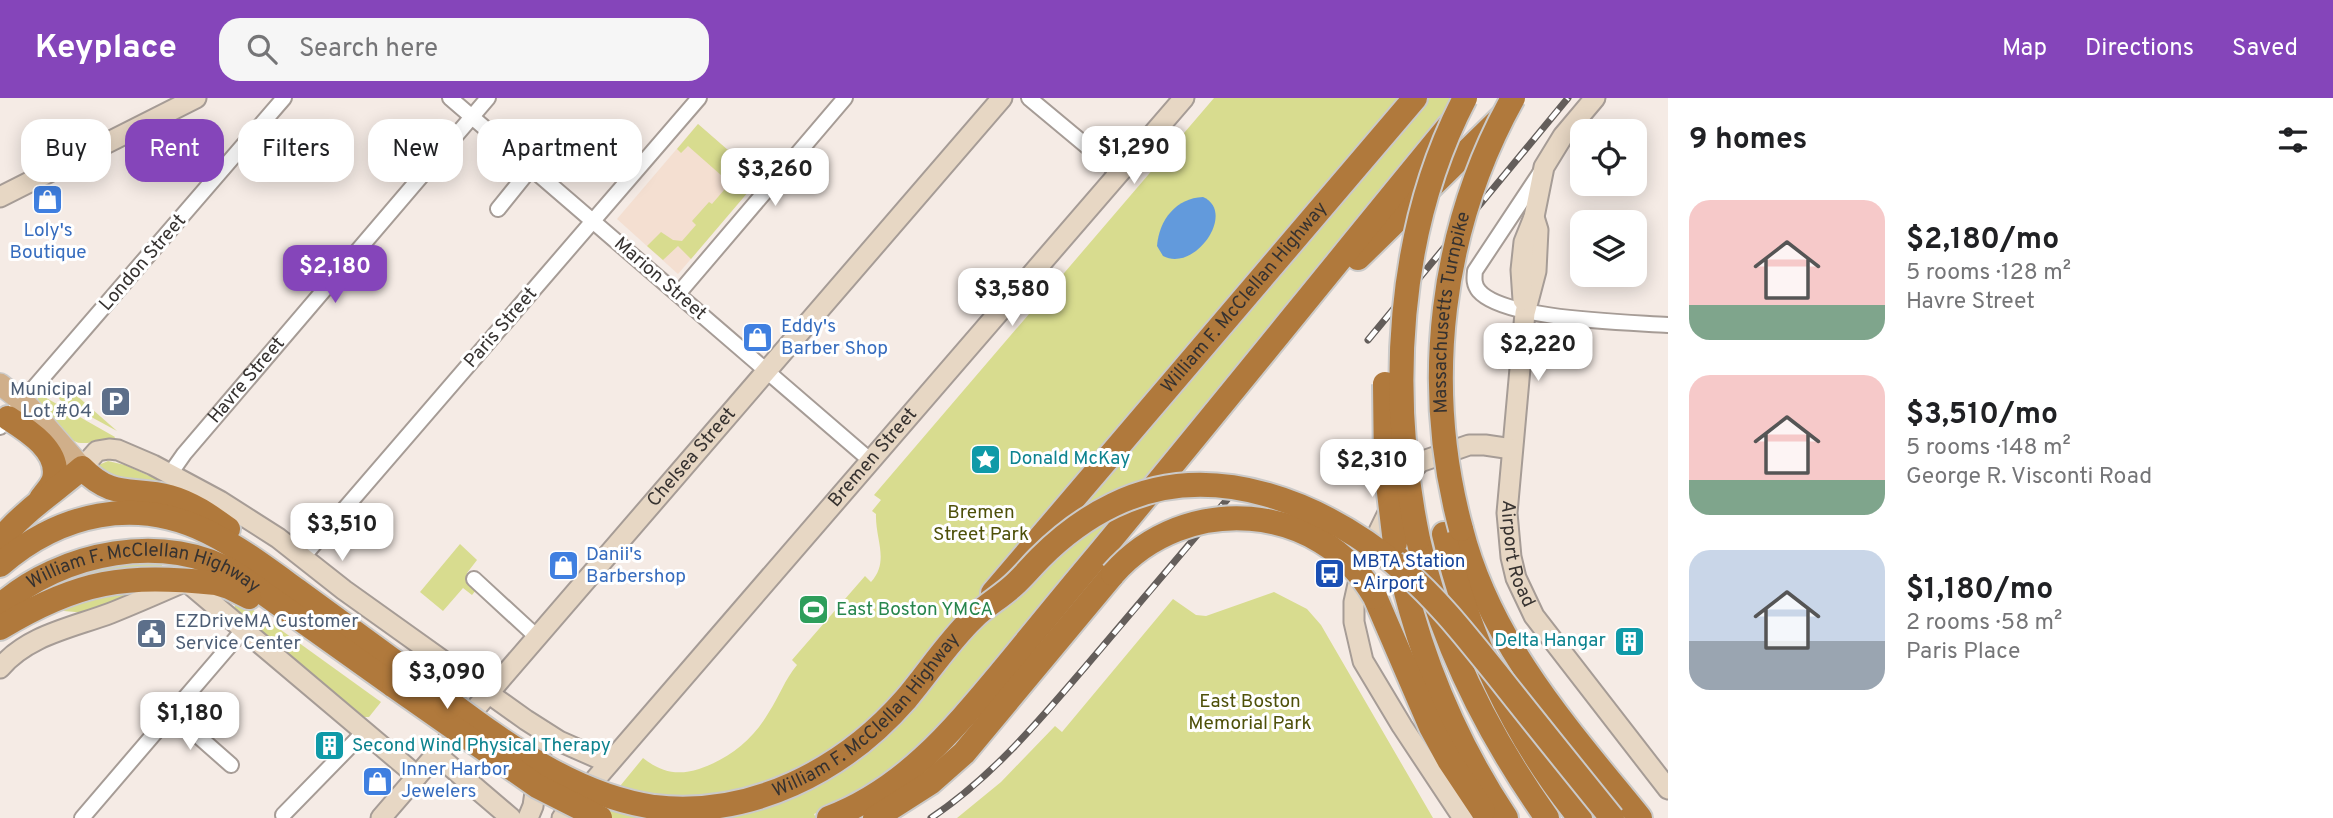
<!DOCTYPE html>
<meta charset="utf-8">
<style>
:root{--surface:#fff;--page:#f6f6f6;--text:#202124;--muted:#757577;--accent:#8545ba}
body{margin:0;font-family:Overpass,sans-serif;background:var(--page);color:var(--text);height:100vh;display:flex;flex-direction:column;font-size:26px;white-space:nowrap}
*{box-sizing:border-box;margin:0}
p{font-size:23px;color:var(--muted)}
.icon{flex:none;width:38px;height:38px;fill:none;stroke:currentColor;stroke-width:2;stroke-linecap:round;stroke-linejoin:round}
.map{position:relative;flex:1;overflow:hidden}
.side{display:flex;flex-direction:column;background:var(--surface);width:665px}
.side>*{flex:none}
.top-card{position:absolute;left:21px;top:21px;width:665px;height:63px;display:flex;gap:14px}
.controls{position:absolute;left:1570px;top:21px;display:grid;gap:14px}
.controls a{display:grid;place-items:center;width:77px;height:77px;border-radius:14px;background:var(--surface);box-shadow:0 4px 18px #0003;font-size:35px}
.price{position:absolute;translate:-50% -60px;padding:0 16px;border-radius:14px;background:#fff;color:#222;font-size:23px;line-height:46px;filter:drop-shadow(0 2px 4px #0008)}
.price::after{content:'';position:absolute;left:50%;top:42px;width:21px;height:16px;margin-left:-10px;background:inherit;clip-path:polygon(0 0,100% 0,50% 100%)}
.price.active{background:var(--accent);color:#fff}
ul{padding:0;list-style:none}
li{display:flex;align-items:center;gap:21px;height:175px;padding:0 21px}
li span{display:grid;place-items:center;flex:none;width:196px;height:140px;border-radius:21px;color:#555}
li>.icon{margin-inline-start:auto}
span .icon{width:84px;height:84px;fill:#fffc;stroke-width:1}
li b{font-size:30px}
h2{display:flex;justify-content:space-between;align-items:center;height:84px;padding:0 21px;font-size:30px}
.chip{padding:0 24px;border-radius:21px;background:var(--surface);box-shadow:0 4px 18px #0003;font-size:24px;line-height:63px}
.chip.active{background:var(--accent);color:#fff}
header{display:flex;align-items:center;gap:42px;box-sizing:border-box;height:98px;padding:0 35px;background:var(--accent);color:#fff}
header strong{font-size:33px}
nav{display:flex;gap:38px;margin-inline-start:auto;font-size:24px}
.search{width:490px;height:63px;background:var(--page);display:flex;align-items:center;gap:18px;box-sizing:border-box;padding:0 24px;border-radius:21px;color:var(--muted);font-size:26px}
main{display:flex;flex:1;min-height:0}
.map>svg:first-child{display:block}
.education{fill:#f4dfd1}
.green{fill:#d8dc8f}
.water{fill:#629adc}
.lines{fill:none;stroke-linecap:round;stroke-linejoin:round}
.street-casing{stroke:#a69c96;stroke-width:18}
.secondary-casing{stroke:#a69c96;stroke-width:23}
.primary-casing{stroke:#cbcac9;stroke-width:24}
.highway-casing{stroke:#cbcac9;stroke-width:28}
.street{stroke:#fff;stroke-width:14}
.secondary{stroke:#e7d7c4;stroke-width:19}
.primary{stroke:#d0af8a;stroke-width:21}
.highway{stroke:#b0793c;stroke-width:24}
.rail-casing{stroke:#645e5b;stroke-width:7}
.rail{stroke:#fff;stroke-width:4.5;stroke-dasharray:13;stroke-linecap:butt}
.highway-bridge-casing{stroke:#cbcac9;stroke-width:28;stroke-linecap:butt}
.highway-bridge{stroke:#b0793c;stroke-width:24}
.labels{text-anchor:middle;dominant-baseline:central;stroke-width:6;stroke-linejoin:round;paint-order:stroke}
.shop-label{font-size:19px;fill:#366cbe;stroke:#fff;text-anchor:start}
.street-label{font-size:19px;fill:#363230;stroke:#fff}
.service-label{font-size:19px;fill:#4e5e75;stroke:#fff;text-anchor:end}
.culture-label{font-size:19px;fill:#0d838f;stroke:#fff;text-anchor:start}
.park-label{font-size:19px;fill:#4e5009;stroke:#fff}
.transit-label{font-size:19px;fill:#164399;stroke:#fff;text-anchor:start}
.leisure-label{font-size:19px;fill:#27864d;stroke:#fff;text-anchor:start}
</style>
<header>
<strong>Keyplace</strong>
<div class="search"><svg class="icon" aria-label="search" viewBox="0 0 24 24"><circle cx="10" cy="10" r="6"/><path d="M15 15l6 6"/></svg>Search here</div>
<nav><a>Map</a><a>Directions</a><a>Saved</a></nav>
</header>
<main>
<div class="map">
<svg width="1668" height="720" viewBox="0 0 1668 720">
<rect width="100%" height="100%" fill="#f5ebe5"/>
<!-- education -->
<polygon class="education" points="698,26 760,80 678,176 617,121"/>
<!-- green -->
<g class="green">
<path d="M1214,0H1462L977,589L907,664L841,705L814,716L816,720H584L616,693L643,660C661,674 677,678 699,671C729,661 753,642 769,614C779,599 785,581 797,567L792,562L865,478L871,484C890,463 875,441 876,416L872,413L881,402L874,397Z"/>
<polygon points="698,26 760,80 691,161 678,148 663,162 647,148 661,134 673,142 682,143 696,127 692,123 709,104 712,106 730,85 688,48 681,55 677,51"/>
<polygon points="60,283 117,333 60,302 57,296"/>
<path d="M41,297L115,339L114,341C101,340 93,346 81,345C67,345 44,313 35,303Z"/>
<polygon points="108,363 125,367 181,392 113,382 94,369"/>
<polygon points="460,446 477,462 467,475 480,487 472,497 463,490 443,513 420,494"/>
<path d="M141,462L161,465L163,470L23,506C62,480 95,469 141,462Z"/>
<polygon points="149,491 86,515 53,512 72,501"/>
<polygon points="1274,494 1307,511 1321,527 1433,720 957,720 1001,684 1055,628 1062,634 1173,501 1196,517 1206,518"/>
<polygon points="238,501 381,604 369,619 361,619 234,510"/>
</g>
<!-- water -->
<path class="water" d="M1203,99C1237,114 1195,175 1163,158L1157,148C1159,122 1176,100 1203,99Z"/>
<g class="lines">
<defs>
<g id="street">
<polyline points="450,0 871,363"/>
<polyline points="1029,0 1119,75"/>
<path d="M1540,75L1475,173C1474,181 1474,187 1479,193C1504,222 1628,224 1668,227"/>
<polyline points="498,111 531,70"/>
<polyline points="678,196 845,0"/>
<polyline points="0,329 284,0"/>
<path id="s1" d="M170,376L184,356L488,0"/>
<polyline points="303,459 699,0"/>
<polyline points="474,481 537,539"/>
<polyline points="172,615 231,667"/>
<polyline points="283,717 364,634"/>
<polyline points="82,720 244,531"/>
</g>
<g id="secondary">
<polyline points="0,99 196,0"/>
<path id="s2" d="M1534,119L1538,132L1536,173L1525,215L1507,415L1511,459L1516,480L1534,518L1668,691"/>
<polyline points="1523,202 1521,172 1524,144 1534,119 1544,69 1563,38 1595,0"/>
<polyline points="82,370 97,353 109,351 118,352 153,367 220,403 278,440 344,492 526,622 559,643 609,665"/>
<path d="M0,570C28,537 71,530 111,515C136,505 161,494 186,483L417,678"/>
<polyline points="436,656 511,720"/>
<path id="s3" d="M381,720L1002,0"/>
<polyline points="528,720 533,708 544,634"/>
<path id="s4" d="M562,720L1184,0"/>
<polyline points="1463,720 1402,628 1363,563 1354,524 1354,504 1362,468 1406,378 1420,364 1469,347 1485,347 1512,351"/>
</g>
<polyline id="primary" points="0,286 29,309 82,370"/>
<g id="highway">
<polyline points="1358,160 1502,19"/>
<path d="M8,320C27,332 61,353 54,381C52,388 45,395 41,401"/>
<path d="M1461,431C1490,545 1568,631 1640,720"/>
<path d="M1444,436C1468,539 1513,638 1580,720"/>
<path d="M1418,441C1440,543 1487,635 1547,720"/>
<path d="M0,442C24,413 54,394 82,370C113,402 132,389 170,399C192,405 210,418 228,431"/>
<path d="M1398,460C1418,554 1453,640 1506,720"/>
<path d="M0,467C60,415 135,398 208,434C240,450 269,472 298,493C334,519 370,546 406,572"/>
<path id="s5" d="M993,495L1415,0"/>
<polyline points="1375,499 1431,629 1449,662 1483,713"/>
<path id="s6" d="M0,508C60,454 167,432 238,477L394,588"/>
<path d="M0,530C79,482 125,476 216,485L229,489L249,499"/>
<path d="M829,720C905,691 953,632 1004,571C1035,533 1066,495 1098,457C1216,315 1332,170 1449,28"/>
<polyline points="875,720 930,685 964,655 1113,476"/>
</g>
</defs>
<!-- street casing -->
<use href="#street" class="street-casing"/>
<!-- secondary casing -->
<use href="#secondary" class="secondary-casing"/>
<!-- primary casing -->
<use href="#primary" class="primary-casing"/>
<!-- highway casing -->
<use href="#highway" class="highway-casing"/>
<!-- street -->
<use href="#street" class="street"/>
<!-- secondary -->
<use href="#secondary" class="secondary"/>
<!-- primary -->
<use href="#primary" class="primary"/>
<!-- highway -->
<use href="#highway" class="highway"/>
<defs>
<g id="rail">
<polyline points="1368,242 1568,0"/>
<path d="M931,720C992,679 1039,623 1086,568C1135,511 1183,454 1231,397"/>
</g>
</defs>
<!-- rail casing -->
<use href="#rail" class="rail-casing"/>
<!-- rail -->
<use href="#rail" class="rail"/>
<defs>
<g id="highway-bridge">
<polyline points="1385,286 1386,369 1395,445"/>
<path id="s7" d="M1461,431C1422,287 1440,131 1513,0"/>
<path d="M1418,441C1388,297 1396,132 1465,0"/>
<path d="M1113,476C1185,394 1320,403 1375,499"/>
<path id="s8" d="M406,572C481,626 559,695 654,709C751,720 843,673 906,601C928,575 948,544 973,520C985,508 1001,499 1014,487C1023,479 1031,469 1040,460C1061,439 1086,420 1113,407C1213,358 1325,406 1404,473C1440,504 1469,542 1499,579C1536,626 1574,673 1612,720"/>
<polyline points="394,588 537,688 600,720"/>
</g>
</defs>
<!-- highway-bridge casing -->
<use href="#highway-bridge" class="highway-bridge-casing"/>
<!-- highway-bridge -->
<use href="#highway-bridge" class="highway-bridge"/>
</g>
<!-- icons -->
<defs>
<symbol id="shop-square" viewBox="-11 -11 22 22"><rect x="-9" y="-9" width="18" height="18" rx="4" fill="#3f7fe0" stroke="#fff"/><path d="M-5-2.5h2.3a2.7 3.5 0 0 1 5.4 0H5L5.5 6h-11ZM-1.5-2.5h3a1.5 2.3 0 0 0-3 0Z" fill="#fff"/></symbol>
<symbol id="parking-square" viewBox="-11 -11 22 22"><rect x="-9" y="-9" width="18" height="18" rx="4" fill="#5c6f8a" stroke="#fff"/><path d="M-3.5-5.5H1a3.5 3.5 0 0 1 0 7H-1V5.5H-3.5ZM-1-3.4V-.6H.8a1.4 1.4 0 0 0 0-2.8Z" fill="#fff"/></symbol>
<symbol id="sight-square" viewBox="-11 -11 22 22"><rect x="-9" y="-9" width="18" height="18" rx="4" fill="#0f9aa8" stroke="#fff"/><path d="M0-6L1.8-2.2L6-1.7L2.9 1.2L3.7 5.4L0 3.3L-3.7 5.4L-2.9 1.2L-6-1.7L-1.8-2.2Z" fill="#fff"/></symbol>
<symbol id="bus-square" viewBox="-11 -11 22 22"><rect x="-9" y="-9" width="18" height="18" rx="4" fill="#1a4fb4" stroke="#fff"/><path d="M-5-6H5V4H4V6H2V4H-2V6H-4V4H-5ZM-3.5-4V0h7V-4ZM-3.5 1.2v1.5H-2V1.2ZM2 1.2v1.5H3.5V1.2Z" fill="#fff"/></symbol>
<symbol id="stadium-square" viewBox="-11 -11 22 22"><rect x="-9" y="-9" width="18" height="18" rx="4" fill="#2e9e5b" stroke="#fff"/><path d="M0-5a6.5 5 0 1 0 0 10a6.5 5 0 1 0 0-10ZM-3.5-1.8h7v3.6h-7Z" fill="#fff"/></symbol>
<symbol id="civic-square" viewBox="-11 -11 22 22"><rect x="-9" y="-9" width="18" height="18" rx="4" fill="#5c6f8a" stroke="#fff"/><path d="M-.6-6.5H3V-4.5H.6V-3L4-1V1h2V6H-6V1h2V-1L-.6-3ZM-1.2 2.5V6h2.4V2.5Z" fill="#fff"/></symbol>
<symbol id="building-square" viewBox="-11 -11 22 22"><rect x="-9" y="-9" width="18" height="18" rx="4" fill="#0f9aa8" stroke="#fff"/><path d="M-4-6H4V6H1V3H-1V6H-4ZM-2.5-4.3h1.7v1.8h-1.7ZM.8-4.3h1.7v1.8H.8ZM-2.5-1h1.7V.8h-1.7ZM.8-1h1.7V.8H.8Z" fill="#fff"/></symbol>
</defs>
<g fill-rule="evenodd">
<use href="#shop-square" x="30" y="84" width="35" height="35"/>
<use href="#shop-square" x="740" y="222" width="35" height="35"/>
<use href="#parking-square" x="98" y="286" width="35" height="35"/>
<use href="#sight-square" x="968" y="344" width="35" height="35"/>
<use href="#shop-square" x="546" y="450" width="35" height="35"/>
<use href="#bus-square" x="1312" y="458" width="35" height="35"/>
<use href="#stadium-square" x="796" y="494" width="35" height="35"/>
<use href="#civic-square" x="134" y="518" width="35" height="35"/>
<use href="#building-square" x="1612" y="526" width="35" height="35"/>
<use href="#building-square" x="312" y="630" width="35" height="35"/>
<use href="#shop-square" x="360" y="666" width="35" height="35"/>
</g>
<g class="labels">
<!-- shop labels -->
<g class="shop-label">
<text x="48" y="133" text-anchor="middle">Loly's<tspan x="48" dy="22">Boutique</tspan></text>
<text x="781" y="229">Eddy's<tspan x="781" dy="22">Barber Shop</tspan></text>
<text x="586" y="457">Danii's<tspan x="586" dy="22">Barbershop</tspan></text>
<text x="401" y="672">Inner Harbor<tspan x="401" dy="22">Jewelers</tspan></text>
</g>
<!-- street labels -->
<g class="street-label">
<text transform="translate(143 165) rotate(-49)">London Street</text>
<text transform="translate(660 181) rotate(41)">Marion Street</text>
<text stroke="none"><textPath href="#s5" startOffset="388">William F. McClellan Highway</textPath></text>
<text stroke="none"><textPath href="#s7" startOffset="219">Massachusetts Turnpike</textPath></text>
<text transform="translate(501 230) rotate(-49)">Paris Street</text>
<text stroke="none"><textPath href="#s1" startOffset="121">Havre Street</textPath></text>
<text stroke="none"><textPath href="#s3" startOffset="476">Chelsea Street</textPath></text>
<text stroke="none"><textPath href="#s4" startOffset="476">Bremen Street</textPath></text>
<text stroke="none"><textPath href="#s2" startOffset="341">Airport Road</textPath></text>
<text stroke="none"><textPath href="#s6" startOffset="158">William F. McClellan Highway</textPath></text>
<text stroke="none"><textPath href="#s8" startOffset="530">William F. McClellan Highway</textPath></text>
</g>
<!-- service labels -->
<g class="service-label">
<text x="92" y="292">Municipal<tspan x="92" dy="22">Lot #04</tspan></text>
<text x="175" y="524" text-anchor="start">EZDriveMA Customer<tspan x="175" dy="22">Service Center</tspan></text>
</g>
<!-- culture labels -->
<g class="culture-label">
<text x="1009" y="361">Donald McKay</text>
<text x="1606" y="543" text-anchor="end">Delta Hangar</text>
<text x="352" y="648">Second Wind Physical Therapy</text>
</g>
<!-- park labels -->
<g class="park-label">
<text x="981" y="415">Bremen<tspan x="981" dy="22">Street Park</tspan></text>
<text x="1250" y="604">East Boston<tspan x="1250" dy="22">Memorial Park</tspan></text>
</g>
<!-- transit labels -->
<g class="transit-label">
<text x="1352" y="464">MBTA Station<tspan x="1352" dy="22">- Airport</tspan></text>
</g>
<!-- leisure labels -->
<g class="leisure-label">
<text x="836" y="512">East Boston YMCA</text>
</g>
</g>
</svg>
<div class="controls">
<a><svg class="icon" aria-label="locate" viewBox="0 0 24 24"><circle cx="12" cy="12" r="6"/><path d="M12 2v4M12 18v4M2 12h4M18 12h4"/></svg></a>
<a><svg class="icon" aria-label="layers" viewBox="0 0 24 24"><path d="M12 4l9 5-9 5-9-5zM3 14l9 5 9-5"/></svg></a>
</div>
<b class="price" style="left:1134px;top:88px">$1,290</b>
<b class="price" style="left:775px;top:110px">$3,260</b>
<b class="price active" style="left:335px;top:207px">$2,180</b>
<b class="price" style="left:1012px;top:230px">$3,580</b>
<b class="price" style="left:1538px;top:285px">$2,220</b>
<b class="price" style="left:1372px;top:401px">$2,310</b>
<b class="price" style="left:342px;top:465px">$3,510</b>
<b class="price" style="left:447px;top:613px">$3,090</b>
<b class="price" style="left:190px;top:654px">$1,180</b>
<div class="top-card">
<a class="chip">Buy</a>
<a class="chip active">Rent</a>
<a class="chip">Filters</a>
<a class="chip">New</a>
<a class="chip">Apartment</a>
</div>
</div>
<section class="side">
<h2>9 homes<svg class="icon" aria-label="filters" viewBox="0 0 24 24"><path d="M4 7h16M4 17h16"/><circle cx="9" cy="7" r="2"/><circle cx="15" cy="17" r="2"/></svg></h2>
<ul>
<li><span style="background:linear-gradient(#f6c9c9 75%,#7fa58c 0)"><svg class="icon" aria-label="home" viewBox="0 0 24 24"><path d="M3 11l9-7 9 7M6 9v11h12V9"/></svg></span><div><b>$2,180/mo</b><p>5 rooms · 128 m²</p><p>Havre Street</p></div></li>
<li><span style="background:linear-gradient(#f6c9c9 75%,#7fa58c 0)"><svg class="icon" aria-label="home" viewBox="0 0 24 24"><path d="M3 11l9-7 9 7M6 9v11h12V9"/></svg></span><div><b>$3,510/mo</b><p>5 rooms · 148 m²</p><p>George R. Visconti Road</p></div></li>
<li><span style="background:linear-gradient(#c9d6e8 65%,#9aa5b1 0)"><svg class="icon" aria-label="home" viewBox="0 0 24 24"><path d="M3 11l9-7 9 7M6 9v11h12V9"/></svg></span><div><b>$1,180/mo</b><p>2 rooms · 58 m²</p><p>Paris Place</p></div></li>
</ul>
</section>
</main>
